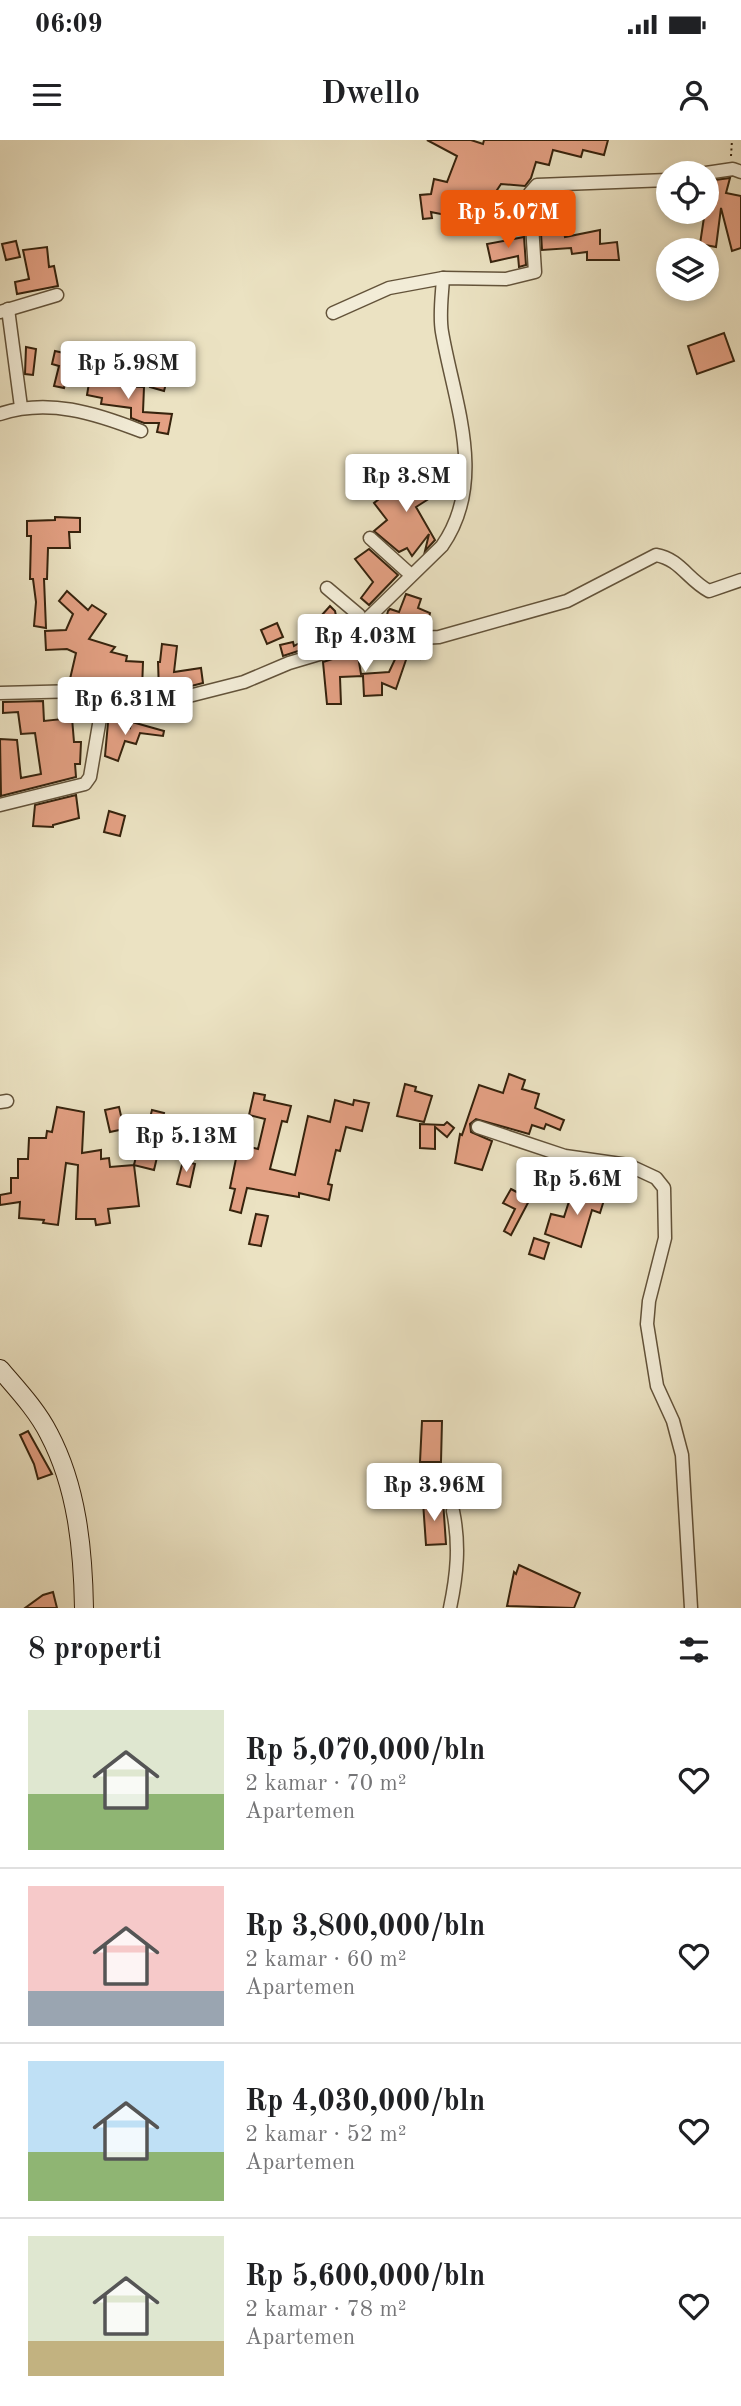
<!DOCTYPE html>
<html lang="id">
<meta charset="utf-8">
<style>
:root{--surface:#fff;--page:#f6f6f6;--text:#202124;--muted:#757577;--line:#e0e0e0;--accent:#ea580c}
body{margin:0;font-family:"Old Standard TT",serif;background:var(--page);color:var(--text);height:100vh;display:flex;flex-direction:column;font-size:26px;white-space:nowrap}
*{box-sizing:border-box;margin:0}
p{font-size:23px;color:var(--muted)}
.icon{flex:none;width:38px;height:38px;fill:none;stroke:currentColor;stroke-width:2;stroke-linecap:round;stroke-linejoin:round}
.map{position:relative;height:1468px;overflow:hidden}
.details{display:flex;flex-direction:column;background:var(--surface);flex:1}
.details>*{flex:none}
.fabs{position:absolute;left:656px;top:21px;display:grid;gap:14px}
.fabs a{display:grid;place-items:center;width:63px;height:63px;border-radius:50%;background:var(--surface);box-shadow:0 4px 10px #0003;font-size:35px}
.price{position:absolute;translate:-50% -60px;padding:0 16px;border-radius:7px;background:#fff;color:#222;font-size:23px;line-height:46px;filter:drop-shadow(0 2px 4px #0008)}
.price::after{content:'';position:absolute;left:50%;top:42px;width:21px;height:16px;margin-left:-10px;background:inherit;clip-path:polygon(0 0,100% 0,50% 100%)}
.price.current{background:var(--accent);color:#fff}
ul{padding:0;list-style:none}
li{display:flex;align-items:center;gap:21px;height:175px;padding:0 28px}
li+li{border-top:2px solid var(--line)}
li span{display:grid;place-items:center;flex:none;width:196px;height:140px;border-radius:0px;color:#555}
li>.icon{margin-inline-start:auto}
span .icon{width:84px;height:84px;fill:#fffc;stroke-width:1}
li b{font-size:30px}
h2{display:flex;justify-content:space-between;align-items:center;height:84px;padding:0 28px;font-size:30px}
.status{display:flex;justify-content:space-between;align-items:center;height:49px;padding:0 35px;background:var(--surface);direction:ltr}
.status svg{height:19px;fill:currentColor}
header{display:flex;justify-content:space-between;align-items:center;height:91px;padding:0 28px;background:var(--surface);font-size:32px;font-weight:700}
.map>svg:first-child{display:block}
.building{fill:#e3a083;stroke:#36230d;stroke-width:2}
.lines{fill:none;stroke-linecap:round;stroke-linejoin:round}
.street-casing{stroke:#63533a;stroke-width:15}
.secondary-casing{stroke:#36230d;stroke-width:20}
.path{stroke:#36230d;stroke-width:2;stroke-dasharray:2 3.5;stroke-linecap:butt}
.street{stroke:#f2ecd7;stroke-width:12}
.secondary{stroke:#f2ecd7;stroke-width:18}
</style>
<div class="status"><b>06:09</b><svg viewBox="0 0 49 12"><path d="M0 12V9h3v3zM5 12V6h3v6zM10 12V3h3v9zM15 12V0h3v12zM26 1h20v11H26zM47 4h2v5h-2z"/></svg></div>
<header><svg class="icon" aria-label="menu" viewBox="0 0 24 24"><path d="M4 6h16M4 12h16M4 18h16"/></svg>Dwello<svg class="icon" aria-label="person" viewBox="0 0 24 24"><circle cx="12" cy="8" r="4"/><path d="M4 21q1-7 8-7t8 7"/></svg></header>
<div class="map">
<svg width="741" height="1468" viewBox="0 0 741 1468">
<rect width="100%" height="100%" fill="#ebe2c2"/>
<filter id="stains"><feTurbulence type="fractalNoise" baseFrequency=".00286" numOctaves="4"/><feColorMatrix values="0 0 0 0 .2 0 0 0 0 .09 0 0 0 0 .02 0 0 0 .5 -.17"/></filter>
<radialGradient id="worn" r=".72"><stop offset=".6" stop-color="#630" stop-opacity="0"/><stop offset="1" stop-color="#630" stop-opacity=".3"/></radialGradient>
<!-- building -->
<g class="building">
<polygon points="427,0 471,0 483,4 484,0 608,0 604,15 583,10 581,17 553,10 549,25 536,22 531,38 525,46 501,44 489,62 485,59 473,73 459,61 456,77 431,72 432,78 423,79 420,55 431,54 434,39 447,42 457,16"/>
<polygon points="730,38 726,53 741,56 741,108 732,111 721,68 716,107 700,104 708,51 712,52 715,40"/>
<polygon points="546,65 561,67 557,92 564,92 565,97 600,90 600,104 617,102 619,120 587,120 587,112 572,114 571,108 542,110 541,93"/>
<polygon points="524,97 526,125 519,127 518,116 491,122 487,104"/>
<polygon points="16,101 20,117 6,120 2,104"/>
<polygon points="47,107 49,127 54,126 58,146 17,154 15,142 29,139 23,110"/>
<polygon points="724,193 734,221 697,234 688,206"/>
<polygon points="26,207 36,209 33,235 25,234"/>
<polygon points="159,209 174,214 164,251 150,247"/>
<polygon points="81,210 100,214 97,230 78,225"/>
<polygon points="55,211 73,215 64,248 54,246 59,226 52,224"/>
<polygon points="90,237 120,242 120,246 144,247 143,272 172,274 168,294 157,292 159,283 144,283 131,278 131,268 101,264 102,258 87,255"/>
<polygon points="419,328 438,353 416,367 435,400 425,411 429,394 412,416 407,408 399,412 374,391 387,380 374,363"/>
<polygon points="55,377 80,378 80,392 69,392 70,408 48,408 47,439 44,439 46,488 34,486 36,462 33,439 30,439 31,396 27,396 27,381 55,380"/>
<polygon points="369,409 398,435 369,465 361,458 373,442 355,419"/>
<polygon points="67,451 88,470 92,465 106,474 89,499 115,507 111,512 127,516 126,521 143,522 142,549 70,539 76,513 67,509 46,510 45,491 66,490 73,474 59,461"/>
<polygon points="406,454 421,459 418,468 430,473 426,489 383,491 388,471 390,469 399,472"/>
<polygon points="330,466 335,471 340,494 344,496 283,516 280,505 293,502 294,506 308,498 310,501 340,494 321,476"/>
<polygon points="277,483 283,497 267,504 261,490"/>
<polygon points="162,504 177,506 174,532 201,528 203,543 168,552 159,551 158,522 160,522"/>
<polygon points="425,507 420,519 408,514 396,549 382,543 382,555 364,556 363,536 340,537 341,564 327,564 323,522 345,515 346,518 358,516 361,534 389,532 398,513 387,508"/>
<polygon points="43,561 44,581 72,578 74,602 81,602 80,624 75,624 76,637 1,656 0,599 17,600 21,638 41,634 35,593 21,594 18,572 3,573 3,562"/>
<polygon points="112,578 130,588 132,582 164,591 163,596 140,593 136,604 125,601 118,621 105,616 108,583"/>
<polygon points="76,655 79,678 53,685 53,687 33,686 35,665"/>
<polygon points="109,671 125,676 120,696 104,692"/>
<polygon points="509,934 525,940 522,949 539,954 535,968 564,980 560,990 546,984 544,989 532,985 529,994 476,979 470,984 471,992 492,1001 482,1030 455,1023 460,994 462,995 479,945 503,953"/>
<polygon points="405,944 416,947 415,951 432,956 424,982 397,976"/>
<polygon points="254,953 265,955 264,960 291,966 287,982 282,981 270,1029 295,1035 308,976 330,982 335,960 353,965 354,960 369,963 362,991 346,987 340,1011 336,1010 328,1044 332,1045 329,1060 299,1053 299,1057 247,1048 241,1073 230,1070 235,1049 230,1048 239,1004 258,1009 265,979 249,975"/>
<polygon points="57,967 84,972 82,1013 101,1010 101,1019 109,1018 110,1027 134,1025 138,1008 142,1009 152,970 164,973 154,1012 158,1013 154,1030 134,1025 139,1066 108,1069 110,1083 96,1085 95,1079 76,1079 78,1025 66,1023 58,1085 43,1083 44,1080 19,1078 20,1062 0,1065 0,1055 11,1053 11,1038 18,1038 18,1019 28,1019 29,998 46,998 47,991 52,992"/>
<polygon points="119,967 124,989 110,992 105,970"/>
<polygon points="447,982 454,988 447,997 435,987 435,1009 420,1008 420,984 444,985"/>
<polygon points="183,1021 195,1024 190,1047 177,1044"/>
<polygon points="595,1043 608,1047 600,1073 592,1070 581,1107 545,1094 551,1074 564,1077 572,1052 591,1058"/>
<polygon points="511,1049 530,1059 511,1095 504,1091 515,1069 503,1063"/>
<polygon points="256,1074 268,1076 261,1106 249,1104"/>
<polygon points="534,1098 549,1103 544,1119 529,1114"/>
<polygon points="422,1281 442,1281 441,1322 420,1322"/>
<polygon points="28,1291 52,1334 38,1339 34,1324 20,1295"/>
<polygon points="443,1361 446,1404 426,1405 423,1362"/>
<polygon points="519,1425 580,1453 574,1468 507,1466 514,1432 516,1434"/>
<polygon points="53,1452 57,1468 25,1468 43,1455"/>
</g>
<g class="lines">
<defs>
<g id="street">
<polyline points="706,33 733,29 741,32"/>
<polyline points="8,169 21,267"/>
<polyline points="0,172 57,155"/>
<polyline points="333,173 389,148 443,138"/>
<path d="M0,274C48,258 95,273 141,291"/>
<polyline points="370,398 411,435"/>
<path d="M361,485L442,406C488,340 454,262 442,192C439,175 442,156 443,138L506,139L535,132L530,53L537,45L668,40"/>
<path d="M363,501L439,497L567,461L656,415C680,419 688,440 709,451L741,440"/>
<polyline points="0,553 80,551 169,561 244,542 289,523 363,501 359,475 327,448"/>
<polyline points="0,665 85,644 90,637 104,555"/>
<polyline points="0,962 7,961"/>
<polyline points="478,987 565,1016 628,1025 656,1038 664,1048 665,1098 649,1161 647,1184 657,1246 673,1281 682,1315 691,1468"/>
<path d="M450,1468C457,1435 460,1405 453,1371"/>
</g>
<path id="secondary" d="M0,1229C17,1249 37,1270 49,1294C77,1347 83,1409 84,1468"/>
</defs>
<!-- street casing -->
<use href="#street" class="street-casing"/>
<!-- secondary casing -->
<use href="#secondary" class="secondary-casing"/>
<!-- path -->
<polyline class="path" points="731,16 732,0"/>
<!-- street -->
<use href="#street" class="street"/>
<!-- secondary -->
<use href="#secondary" class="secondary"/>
</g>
<rect width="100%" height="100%" filter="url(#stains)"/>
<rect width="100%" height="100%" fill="url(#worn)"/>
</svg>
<div class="fabs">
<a><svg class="icon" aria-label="locate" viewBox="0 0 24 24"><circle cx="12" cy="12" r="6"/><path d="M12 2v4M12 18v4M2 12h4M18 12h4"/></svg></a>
<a><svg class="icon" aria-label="layers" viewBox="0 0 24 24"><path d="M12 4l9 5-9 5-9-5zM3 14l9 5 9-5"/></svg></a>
</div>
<b class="price current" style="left:508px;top:110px">Rp 5.07M</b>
<b class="price" style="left:128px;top:261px">Rp 5.98M</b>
<b class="price" style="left:406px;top:374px">Rp 3.8M</b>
<b class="price" style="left:365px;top:534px">Rp 4.03M</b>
<b class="price" style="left:125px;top:597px">Rp 6.31M</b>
<b class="price" style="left:186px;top:1034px">Rp 5.13M</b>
<b class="price" style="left:577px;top:1077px">Rp 5.6M</b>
<b class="price" style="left:434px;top:1383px">Rp 3.96M</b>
</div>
<section class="details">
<h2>8 properti<svg class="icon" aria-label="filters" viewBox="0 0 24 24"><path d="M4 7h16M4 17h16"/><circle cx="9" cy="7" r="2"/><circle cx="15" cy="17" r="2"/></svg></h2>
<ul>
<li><span style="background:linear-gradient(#dfe7d0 60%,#8fb573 0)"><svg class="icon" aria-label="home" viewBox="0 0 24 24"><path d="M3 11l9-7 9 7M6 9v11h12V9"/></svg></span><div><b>Rp 5,070,000/bln</b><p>2 kamar · 70 m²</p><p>Apartemen</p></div><svg class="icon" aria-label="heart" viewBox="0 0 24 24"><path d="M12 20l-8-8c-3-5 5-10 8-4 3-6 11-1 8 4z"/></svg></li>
<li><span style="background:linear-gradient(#f6c9c9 75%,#9aa5b1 0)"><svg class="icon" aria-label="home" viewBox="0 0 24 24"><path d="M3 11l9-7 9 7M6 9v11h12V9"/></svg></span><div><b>Rp 3,800,000/bln</b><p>2 kamar · 60 m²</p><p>Apartemen</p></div><svg class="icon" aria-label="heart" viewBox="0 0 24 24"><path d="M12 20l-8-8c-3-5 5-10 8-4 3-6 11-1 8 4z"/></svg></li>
<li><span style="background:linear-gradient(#bfe0f5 65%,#8fb573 0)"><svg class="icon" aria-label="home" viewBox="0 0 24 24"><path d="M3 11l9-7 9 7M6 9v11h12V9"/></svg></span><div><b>Rp 4,030,000/bln</b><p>2 kamar · 52 m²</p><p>Apartemen</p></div><svg class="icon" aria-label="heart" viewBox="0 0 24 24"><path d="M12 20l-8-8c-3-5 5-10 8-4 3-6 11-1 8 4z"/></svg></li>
<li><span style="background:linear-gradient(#dfe7d0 75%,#c2b280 0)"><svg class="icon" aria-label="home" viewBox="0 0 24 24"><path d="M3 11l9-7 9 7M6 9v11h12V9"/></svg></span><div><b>Rp 5,600,000/bln</b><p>2 kamar · 78 m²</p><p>Apartemen</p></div><svg class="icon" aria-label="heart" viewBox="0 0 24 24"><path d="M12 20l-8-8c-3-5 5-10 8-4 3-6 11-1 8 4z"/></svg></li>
</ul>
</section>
